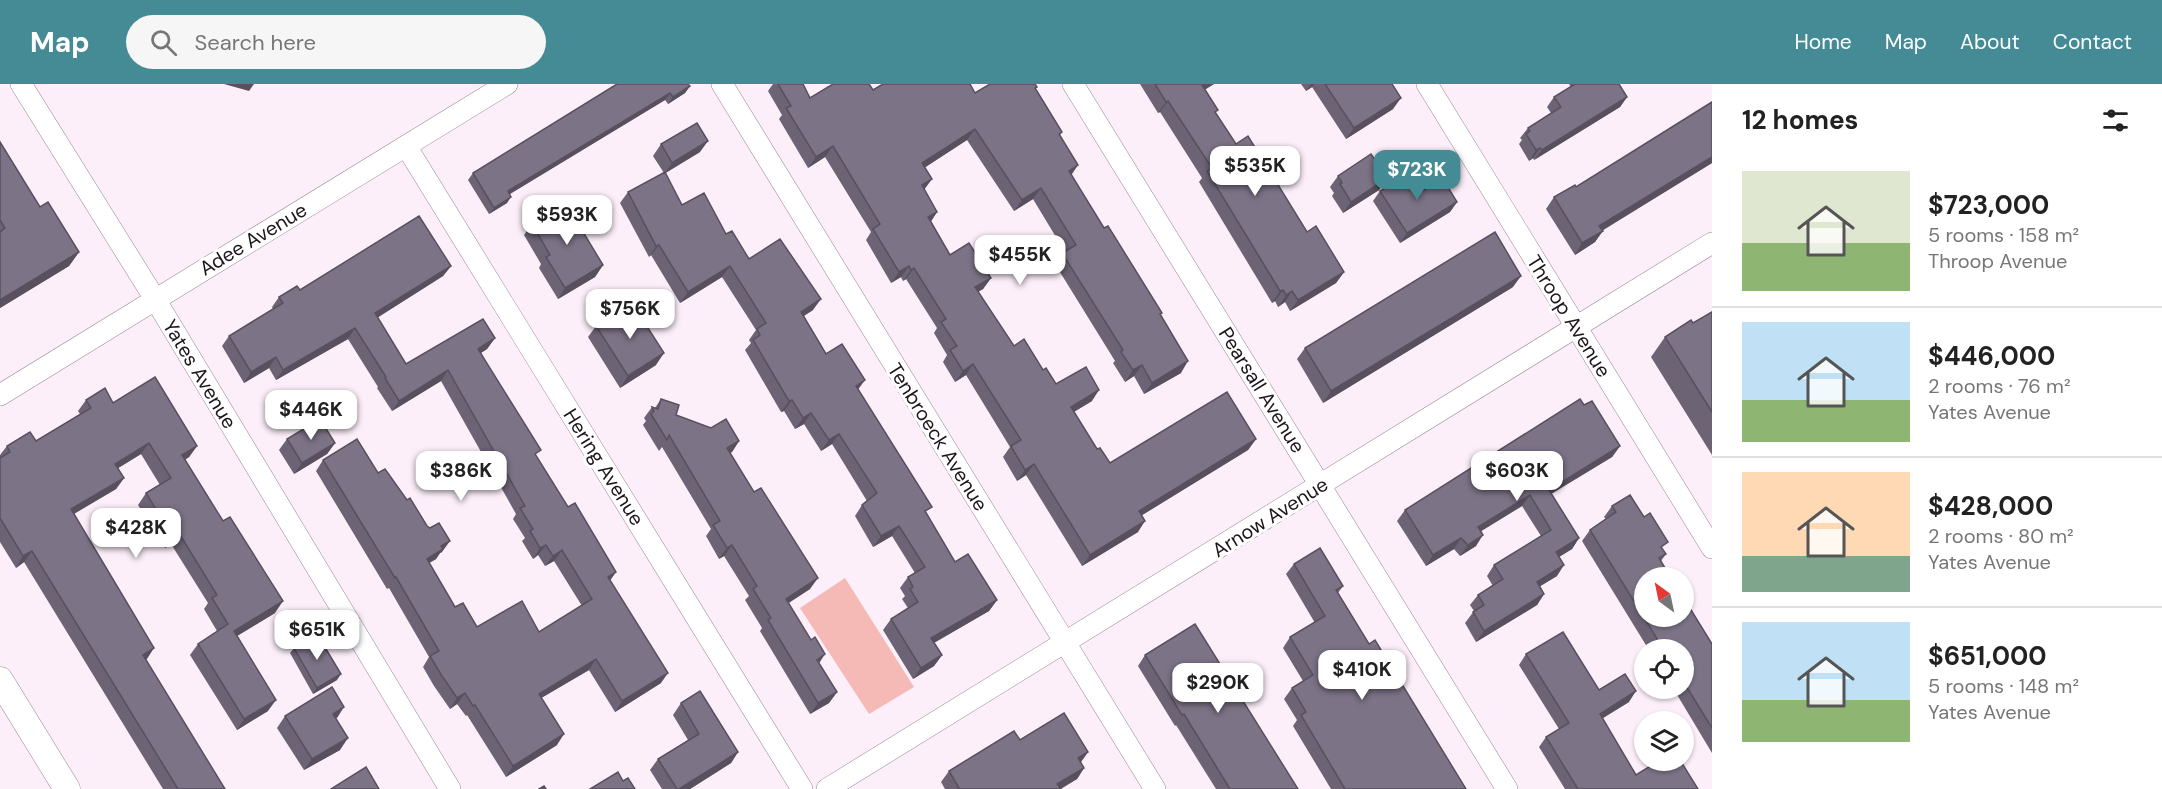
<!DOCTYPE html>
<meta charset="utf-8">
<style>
:root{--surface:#fff;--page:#f6f6f6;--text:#222;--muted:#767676;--line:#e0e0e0;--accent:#458b96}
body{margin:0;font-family:"DM Sans",sans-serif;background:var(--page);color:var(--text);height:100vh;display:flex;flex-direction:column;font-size:22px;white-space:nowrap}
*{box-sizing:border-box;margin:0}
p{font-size:20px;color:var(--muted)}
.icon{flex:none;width:33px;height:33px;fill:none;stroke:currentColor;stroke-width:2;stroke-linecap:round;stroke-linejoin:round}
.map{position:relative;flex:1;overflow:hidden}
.details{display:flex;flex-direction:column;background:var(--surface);width:450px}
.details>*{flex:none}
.needle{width:39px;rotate:327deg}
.buttons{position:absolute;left:1634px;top:483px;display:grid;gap:12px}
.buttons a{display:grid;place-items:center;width:60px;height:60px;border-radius:50%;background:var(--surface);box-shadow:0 2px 4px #0004;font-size:30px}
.price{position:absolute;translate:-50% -51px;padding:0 14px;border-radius:12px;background:#fff;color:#222;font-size:20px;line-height:39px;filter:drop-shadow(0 2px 3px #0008)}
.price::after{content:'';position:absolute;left:50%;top:36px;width:18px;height:14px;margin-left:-9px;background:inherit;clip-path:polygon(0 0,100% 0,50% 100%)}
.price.active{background:var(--accent);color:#fff}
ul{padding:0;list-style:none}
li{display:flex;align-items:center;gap:18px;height:150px;padding:0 30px}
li+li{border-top:2px solid var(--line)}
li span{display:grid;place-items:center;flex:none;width:168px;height:120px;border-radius:0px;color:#555}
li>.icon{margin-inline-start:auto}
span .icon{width:72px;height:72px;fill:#fffc;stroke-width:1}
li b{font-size:26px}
h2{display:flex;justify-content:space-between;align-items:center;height:72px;padding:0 30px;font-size:26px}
header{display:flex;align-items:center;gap:36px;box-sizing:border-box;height:84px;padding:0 30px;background:var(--accent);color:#fff}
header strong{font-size:28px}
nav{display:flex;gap:33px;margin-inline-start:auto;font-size:21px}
.search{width:420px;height:54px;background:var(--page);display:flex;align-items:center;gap:15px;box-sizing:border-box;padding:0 21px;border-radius:33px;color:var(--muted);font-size:22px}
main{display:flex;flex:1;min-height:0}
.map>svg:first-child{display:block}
.green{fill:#f5b9b6}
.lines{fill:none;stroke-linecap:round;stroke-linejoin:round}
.minor-casing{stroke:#9a8796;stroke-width:22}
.tertiary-casing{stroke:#9a8796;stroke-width:27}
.minor{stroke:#fff;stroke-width:21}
.tertiary{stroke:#fff;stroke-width:26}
.wall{fill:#6c6374}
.shaded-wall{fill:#58505e}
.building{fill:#7d7387;stroke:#58505e;stroke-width:1.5}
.labels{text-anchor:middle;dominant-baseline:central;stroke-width:6;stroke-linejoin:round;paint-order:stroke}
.street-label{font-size:20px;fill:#1d151b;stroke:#fff}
</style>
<header>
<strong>Map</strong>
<div class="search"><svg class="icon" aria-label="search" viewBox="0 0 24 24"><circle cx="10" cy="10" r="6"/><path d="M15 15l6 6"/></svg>Search here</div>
<nav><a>Home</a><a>Map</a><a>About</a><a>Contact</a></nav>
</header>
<main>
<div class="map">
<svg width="1712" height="705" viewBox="0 0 1712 705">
<rect width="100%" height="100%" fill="#fceffa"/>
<!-- green -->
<polygon class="green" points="845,494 914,603 869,630 800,524"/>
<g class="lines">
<defs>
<g id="minor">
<polyline points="21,0 155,215 450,705"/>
<polyline points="722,0 1155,705"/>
<polyline points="1073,0 1507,705"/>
<polyline points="1427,0 1712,464"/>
<polyline points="406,62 802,705"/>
<polyline points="0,311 507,0"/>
<polyline points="827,705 1712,159"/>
</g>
<polyline id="tertiary" points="0,596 67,705"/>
</defs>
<!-- minor casing -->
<use href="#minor" class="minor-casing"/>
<!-- tertiary casing -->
<use href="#tertiary" class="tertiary-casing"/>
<!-- minor -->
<use href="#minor" class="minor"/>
<!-- tertiary -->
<use href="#tertiary" class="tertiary"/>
</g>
<!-- wall -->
<g class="wall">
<polygon points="617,0 690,2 685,9 668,20 665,16 510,110 507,119 489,130 468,96 473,89"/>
<polygon points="773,0 803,0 810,14 873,6 975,9 1036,5 1062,48 1060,51 1078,81 1071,90 1104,144 1160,231 1181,289 1144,310 1134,292 1125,298 1113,279 1115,277 1055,180 1062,169 1065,168 1033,115 1014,127 967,56 925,83 924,106 937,128 931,137 950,171 991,194 983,205 978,208 1014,262 1043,286 1056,300 1092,317 1074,328 1097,365 1110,379 1256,355 1248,366 1142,431 1138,448 1082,482 1026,391 1017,397 1003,373 1010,363 966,291 955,298 943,278 947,271 934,249 937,244 906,195 903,197 901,193 891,199 866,156 871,148 825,73 808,84 779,35 782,31 768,7"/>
<polygon points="1140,0 1214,0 1205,5 1216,29 1236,60 1307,148 1344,188 1336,199 1290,227 1285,218 1278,223 1275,217 1272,219 1199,98 1202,94 1160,28 1158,29"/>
<polygon points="1301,0 1392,0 1393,25 1346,55 1312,3 1306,7"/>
<polygon points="1569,0 1619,0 1627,13 1620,23 1534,76 1533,74 1529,77 1519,60 1522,56 1520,54 1528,44 1551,29 1547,23 1554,13 1571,3"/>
<polygon points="1712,18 1712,79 1602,146 1595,158 1575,171 1546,125 1554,113 1576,103"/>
<polygon points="0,58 40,123 79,168 69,182 0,224"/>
<polygon points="661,60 700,68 665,89 682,121 726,150 749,175 813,226 804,232 826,270 858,306 927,430 955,478 997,516 989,527 934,559 942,571 934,582 913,595 883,546 891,535 908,524 902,515 905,512 900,504 908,493 915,489 892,452 873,463 855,432 862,421 867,417 832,360 821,367 804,340 795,345 784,327 781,328 745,266 751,259 749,256 756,246 722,193 680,219 651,171 649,173 620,119 628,108 664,89 653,72"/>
<polygon points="1338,92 1387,94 1379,106 1343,129 1332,112 1334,109 1330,103"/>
<polygon points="1380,107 1422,107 1457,118 1450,128 1400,159 1373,117"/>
<polygon points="577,139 603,181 595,193 558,215 539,184 541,180 524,151 532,140"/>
<polygon points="451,182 443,192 377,234 406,280 495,254 487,265 481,269 536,373 568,423 616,488 610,496 661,599 615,628 589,586 541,614 557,661 506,693 467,631 466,632 457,620 450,625 434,602 423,583 429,573 389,504 387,505 316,387 323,376 378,389 442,468 440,469 436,475 429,479 455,523 477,543 539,548 582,522 554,477 545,482 538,471 533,475 522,457 525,454 513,435 516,430 441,297 392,327 377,304 378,303 348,255 276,296 269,284 244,299 222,262 229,252 273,225 272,223 279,213 300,206"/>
<polygon points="1513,203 1323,319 1297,275 1305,264"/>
<polygon points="1712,227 1712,371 1651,273 1665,253 1693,239"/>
<polygon points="596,242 656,281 620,304 588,253"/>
<polygon points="661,315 676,331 739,357 732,368 730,369 810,505 788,519 819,579 837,608 829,619 810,630 760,547 762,544 745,516 749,512 724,472 719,475 706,452 711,445 662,363 659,367 643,341 646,337 644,334 652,323 655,324"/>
<polygon points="86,316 113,319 197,362 189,373 185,376 275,529 237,552 268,627 237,646 190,571 198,560 217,547 204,525 208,519 171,460 165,464 138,421 146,409 160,401 141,370 118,384 124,394 116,405 74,430 147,575 145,576 225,705 163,705 24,478 16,484 0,458 0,371 7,362 36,357 80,330 78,327"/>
<polygon points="1584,321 1620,362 1612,373 1551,410 1579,454 1572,465 1559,473 1557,492 1540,502 1544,510 1537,521 1476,558 1465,539 1474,527 1470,521 1478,511 1493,502 1487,492 1494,481 1541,452 1522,422 1481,447 1476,462 1460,472 1454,465 1426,482 1397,437 1405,426"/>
<polygon points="287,355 335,359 327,370 294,390 279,366"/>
<polygon points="1612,422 1663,466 1666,470 1661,477 1712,560 1712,669 1673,604 1683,604 1683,566 1649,566 1582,457 1590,446 1606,435 1604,433"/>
<polygon points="1294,480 1343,502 1338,509 1369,560 1466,705 1331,705 1293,642 1297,636 1284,615 1292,604 1303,597 1283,564 1290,553 1315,539 1286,490"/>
<polygon points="294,564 337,596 313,610 290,569"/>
<polygon points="1526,570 1599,606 1629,618 1602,634 1636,691 1698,705 1565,705 1539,663 1546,653 1559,645 1519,581"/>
<polygon points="1145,571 1298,705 1216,705 1176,641 1175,642 1138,582"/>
<polygon points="681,619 738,668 731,679 690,705 662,705 650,686 658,675 688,656 673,631"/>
<polygon points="285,632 336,635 340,666 304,686 277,644"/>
<polygon points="1020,656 1088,668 1081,678 1084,684 1077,695 1061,705 945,705 941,698 949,687"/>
</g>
<!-- shaded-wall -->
<g class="shaded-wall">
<polygon points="224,0 254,0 249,7"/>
<polygon points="1203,0 1214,0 1195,12"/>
<polygon points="1311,0 1315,0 1312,3 1306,7"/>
<polygon points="690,2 685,9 668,20 673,13"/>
<polygon points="670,9 665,16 503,114 508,107"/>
<polygon points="1627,13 1620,23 1534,76 1542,66"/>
<polygon points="1401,14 1393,25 1346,55 1354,44"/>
<polygon points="1168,17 1160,28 1158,29 1166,18"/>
<polygon points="975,45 967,56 915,90 922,79"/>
<polygon points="708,57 700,68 664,90 672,79"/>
<polygon points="833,62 825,73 808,84 816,73"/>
<polygon points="1540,64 1533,74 1529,77 1536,66"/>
<polygon points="1712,73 1712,79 1592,153 1599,142"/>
<polygon points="1078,81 1070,93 1069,87"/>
<polygon points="1387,94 1379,106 1343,129 1351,118"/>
<polygon points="932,95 924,106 922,101"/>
<polygon points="1041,104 1033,115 1014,127 1022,116"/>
<polygon points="511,113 507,119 489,130 494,124"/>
<polygon points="1457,118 1450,128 1400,159 1407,149"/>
<polygon points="937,128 930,139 928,133"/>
<polygon points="1603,147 1595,158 1575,171 1582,159"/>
<polygon points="659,161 651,171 649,173 656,162"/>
<polygon points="79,168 69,182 0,224 0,216"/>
<polygon points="603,181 595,193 558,215 565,204"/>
<polygon points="451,182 443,192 367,240 375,229"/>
<polygon points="730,182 722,193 680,219 688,208"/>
<polygon points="909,182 901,193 891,199 899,188"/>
<polygon points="914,184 906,195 903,197 911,186"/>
<polygon points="1344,188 1336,199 1290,227 1298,216"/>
<polygon points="1521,192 1513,203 1323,319 1331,307"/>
<polygon points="991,194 983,205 967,214 975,203"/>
<polygon points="1283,206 1275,217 1272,219 1280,207"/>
<polygon points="1292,207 1285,218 1278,223 1286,211"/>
<polygon points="821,215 813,226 793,238 801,228"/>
<polygon points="355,244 348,255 276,296 283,286"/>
<polygon points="495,254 487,265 471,275 478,265"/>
<polygon points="664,269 656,281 620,304 628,292"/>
<polygon points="276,273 269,284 244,299 251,288"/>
<polygon points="1188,277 1181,289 1144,310 1152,299"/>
<polygon points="973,280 966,291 955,298 963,287"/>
<polygon points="1142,281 1134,292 1125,298 1133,286"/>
<polygon points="448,286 441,297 392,327 399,317"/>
<polygon points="865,296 857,307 856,302"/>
<polygon points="1099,306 1092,317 1063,334 1071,323"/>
<polygon points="792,316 784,327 781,328 789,317"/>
<polygon points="811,329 804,340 795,345 803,334"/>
<polygon points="839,350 832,360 821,367 829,356"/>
<polygon points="1256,355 1248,366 1131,438 1139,427"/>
<polygon points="739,357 732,368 719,375 727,364"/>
<polygon points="149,359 141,370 107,391 115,380"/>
<polygon points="335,359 327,370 294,390 302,379"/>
<polygon points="197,362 189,373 174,382 182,371"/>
<polygon points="1620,362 1612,373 1541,416 1549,406"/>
<polygon points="1034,380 1026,391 1017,397 1025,386"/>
<polygon points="124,394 116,405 63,436 71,425"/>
<polygon points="1530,411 1522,422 1470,454 1478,443"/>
<polygon points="1145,437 1138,448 1082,482 1090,471"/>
<polygon points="899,442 892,452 873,463 881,452"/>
<polygon points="179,449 171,460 165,464 173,453"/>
<polygon points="1483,451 1476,462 1460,472 1468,461"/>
<polygon points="1461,454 1454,465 1426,482 1433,471"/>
<polygon points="1579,454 1572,465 1549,479 1556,468"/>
<polygon points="450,457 442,468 440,469 436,475 419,485 427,475 441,462"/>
<polygon points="546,461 538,471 533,475 540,464"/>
<polygon points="732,461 724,472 719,475 727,464"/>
<polygon points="562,466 554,477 545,482 553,472"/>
<polygon points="32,467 24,478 16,484 23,472"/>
<polygon points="1564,481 1557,492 1529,509 1537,498"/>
<polygon points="616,488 609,498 608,493"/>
<polygon points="818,494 810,505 778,526 786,515"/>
<polygon points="1544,510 1537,521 1476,558 1484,547"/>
<polygon points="997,516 989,527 923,565 931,554"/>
<polygon points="283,517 275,529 227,558 234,547"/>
<polygon points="154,564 147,575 135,582 143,571"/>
<polygon points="825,570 818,581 817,576"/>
<polygon points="942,571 934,582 913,595 921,584"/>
<polygon points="596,575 589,586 531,620 539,610"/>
<polygon points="668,589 661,599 615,628 622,617"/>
<polygon points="341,590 337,596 313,610 317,604"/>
<polygon points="1636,607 1629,618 1592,641 1600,630"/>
<polygon points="837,608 829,619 810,630 818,619"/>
<polygon points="465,609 457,620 450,625 457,614"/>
<polygon points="276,616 268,627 237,646 244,635"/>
<polygon points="344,623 337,634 325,641 333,630"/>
<polygon points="564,650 557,661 506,693 513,682"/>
<polygon points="348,654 340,666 304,686 312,675"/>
<polygon points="738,668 731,679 690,705 679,705"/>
<polygon points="1088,668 1080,679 1078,674"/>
<polygon points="1084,684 1077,695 1059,705 1057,700"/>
</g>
<!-- building -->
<g class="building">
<polygon points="617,0 688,0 690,2 673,13 670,9 508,107 511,113 494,124 473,89"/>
<polygon points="778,0 803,0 810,14 833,0 869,0 873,6 883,0 970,0 975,9 990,0 1035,0 1037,3 1035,4 1062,48 1059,50 1078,81 1069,87 1104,144 1108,142 1162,229 1160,230 1188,277 1152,299 1142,281 1133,286 1121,268 1123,266 1062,169 1076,161 1041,104 1022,116 975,45 922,79 932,95 922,101 937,128 928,133 950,171 969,159 991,194 975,203 1014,262 1024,255 1043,286 1046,284 1056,300 1086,283 1099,306 1071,323 1097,365 1100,364 1110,379 1227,308 1256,355 1139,427 1145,437 1090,471 1034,380 1025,386 1011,362 1021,356 973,280 963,287 950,266 957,262 941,238 946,235 914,184 911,186 909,182 899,188 873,145 880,140 833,62 816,73 786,24 791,22"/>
<polygon points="1155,0 1203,0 1202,1 1218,26 1215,28 1236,60 1248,52 1307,148 1316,142 1344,188 1298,216 1292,207 1286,211 1283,206 1280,207 1207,87 1212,84 1168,17 1166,18"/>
<polygon points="1325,0 1392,0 1401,14 1354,44"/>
<polygon points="1575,0 1619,0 1627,13 1542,66 1540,64 1536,66 1526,50 1530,47 1528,44 1561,23 1554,13"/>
<polygon points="1712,18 1712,73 1599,142 1603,147 1582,159 1554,113 1575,101 1576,103"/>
<polygon points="697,39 708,57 672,79 661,60"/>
<polygon points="0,58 40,123 48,118 79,168 0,216 0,148 5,144 0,136"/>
<polygon points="1371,70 1387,94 1351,118 1340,100 1342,99 1338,92"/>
<polygon points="665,88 682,121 704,109 726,150 732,147 749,175 780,155 821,215 801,228 826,270 842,260 865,296 856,302 932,423 925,427 955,478 968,470 997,516 931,554 942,571 921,584 891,535 918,518 910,505 913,503 908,493 925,483 899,442 881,452 862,421 877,409 839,350 829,356 811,329 803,334 792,316 789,317 753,256 760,251 757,245 766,239 730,182 688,208 659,161 656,162 628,108"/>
<polygon points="1411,89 1422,107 1443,95 1457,118 1407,149 1380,107"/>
<polygon points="567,119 579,137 577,138 603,181 565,204 546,173 550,171 532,140"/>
<polygon points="419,132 451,182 375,229 406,280 483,235 495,254 478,265 541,366 535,370 568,423 575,419 616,488 608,493 668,589 622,617 596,575 539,610 564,650 513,682 475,621 473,622 465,609 457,614 442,592 430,572 439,567 396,493 395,494 323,376 357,355 378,389 385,385 407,416 410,414 427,442 430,444 439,439 450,457 441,462 443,465 427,475 455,523 463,519 477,543 522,517 539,548 592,515 562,466 553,472 546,461 540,464 530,447 533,445 520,424 525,422 448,286 399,317 385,294 386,293 355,244 283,286 276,273 251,288 229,252 283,219 279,213 297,202 300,206"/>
<polygon points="1495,148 1521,192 1331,307 1305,264"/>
<polygon points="632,219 664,269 628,292 596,242"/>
<polygon points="1712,228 1712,328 1665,253 1691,236 1693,239"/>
<polygon points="155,293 197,362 182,371 223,437 230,433 283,517 234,547 276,616 244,635 198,560 228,540 212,514 217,511 179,449 173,453 146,409 171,394 149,359 115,380 124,394 71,425 154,564 143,571 225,705 178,705 32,467 23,472 0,434 0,374 10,368 7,362 30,348 36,357 91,324 86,316 105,304 113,319"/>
<polygon points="661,315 679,321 676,331 711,344 726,335 739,357 727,364 754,408 761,404 818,494 786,515 811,556 815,553 825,570 817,576 837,608 818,619 768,536 771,534 753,505 757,502 732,461 727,464 713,441 720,437 669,351 667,356 651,330 654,327 652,323 658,325"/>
<polygon points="1580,315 1584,321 1592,317 1620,362 1549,406 1579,454 1556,468 1564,481 1537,498 1544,510 1484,547 1473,528 1484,521 1478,511 1503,495 1494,481 1551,446 1530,411 1478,443 1483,451 1468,461 1461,454 1433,471 1405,426"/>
<polygon points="320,335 335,359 302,379 287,355"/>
<polygon points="1630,411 1644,433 1650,429 1668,458 1661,463 1666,470 1659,474 1671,494 1644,494 1644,532 1683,532 1683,513 1712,560 1712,644 1683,597 1683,566 1664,566 1590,446 1616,428 1612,422"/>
<polygon points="1320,464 1343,502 1336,506 1369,560 1375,556 1466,705 1345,705 1301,631 1306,628 1292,604 1313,591 1290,553 1325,532 1294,480"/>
<polygon points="1195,540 1298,705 1230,705 1184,630 1182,631 1145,571"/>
<polygon points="1563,548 1599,606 1625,590 1636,607 1600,630 1636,691 1660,676 1680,676 1698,705 1578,705 1546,653 1569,639 1526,570"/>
<polygon points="317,550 341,590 317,604 294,564"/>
<polygon points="332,603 344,623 333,630 348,654 312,675 285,632"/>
<polygon points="700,607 738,668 679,705 677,705 658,675 699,650 681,619"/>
<polygon points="1064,629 1088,668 1078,674 1084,684 1057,700 1061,705 957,705 959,704 949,687 1014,647 1020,656"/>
<polygon points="366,683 379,705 331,705"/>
<polygon points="618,688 623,697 628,694 635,705 590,705"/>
<polygon points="544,702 546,705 539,705"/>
</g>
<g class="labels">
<!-- street labels -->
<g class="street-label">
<text transform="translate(253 155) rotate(-31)">Adee Avenue</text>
<text transform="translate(1569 232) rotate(58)">Throop Avenue</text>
<text transform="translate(200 290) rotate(59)">Yates Avenue</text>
<text transform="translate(1262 306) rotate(58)">Pearsall Avenue</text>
<text transform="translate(938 353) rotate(58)">Tenbroeck Avenue</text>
<text transform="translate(604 383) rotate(58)">Hering Avenue</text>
<text transform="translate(1270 433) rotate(-32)">Arnow Avenue</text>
</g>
</g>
</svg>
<div class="buttons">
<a><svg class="needle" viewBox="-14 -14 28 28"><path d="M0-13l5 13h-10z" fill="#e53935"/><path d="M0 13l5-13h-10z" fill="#767676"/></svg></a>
<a><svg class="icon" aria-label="locate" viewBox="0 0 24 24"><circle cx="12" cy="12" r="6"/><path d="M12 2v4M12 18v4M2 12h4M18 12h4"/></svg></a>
<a><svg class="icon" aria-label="layers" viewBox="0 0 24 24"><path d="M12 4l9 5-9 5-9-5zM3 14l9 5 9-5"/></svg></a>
</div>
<b class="price" style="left:1255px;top:113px">$535K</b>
<b class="price active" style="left:1417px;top:117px">$723K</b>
<b class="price" style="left:567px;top:162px">$593K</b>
<b class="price" style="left:1020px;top:202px">$455K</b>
<b class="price" style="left:630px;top:256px">$756K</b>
<b class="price" style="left:311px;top:357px">$446K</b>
<b class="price" style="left:461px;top:418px">$386K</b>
<b class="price" style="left:1517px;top:418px">$603K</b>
<b class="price" style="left:136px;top:475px">$428K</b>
<b class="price" style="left:317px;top:577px">$651K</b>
<b class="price" style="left:1362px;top:617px">$410K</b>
<b class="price" style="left:1218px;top:630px">$290K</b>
</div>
<section class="details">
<h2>12 homes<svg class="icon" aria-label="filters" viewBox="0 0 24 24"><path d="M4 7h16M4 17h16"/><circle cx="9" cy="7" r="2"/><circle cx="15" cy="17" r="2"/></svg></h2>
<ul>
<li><span style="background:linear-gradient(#dfe7d0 60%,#8fb573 0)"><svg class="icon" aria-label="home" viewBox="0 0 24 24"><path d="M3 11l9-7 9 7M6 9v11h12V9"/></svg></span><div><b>$723,000</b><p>5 rooms · 158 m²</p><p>Throop Avenue</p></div></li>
<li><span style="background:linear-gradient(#bfe0f5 65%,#8fb573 0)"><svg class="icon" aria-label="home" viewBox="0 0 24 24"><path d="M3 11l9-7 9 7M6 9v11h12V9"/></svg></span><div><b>$446,000</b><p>2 rooms · 76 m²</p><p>Yates Avenue</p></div></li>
<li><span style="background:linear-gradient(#ffd9b3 70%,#7fa58c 0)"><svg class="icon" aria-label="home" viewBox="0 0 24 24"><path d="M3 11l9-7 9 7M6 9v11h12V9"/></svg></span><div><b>$428,000</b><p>2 rooms · 80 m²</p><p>Yates Avenue</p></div></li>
<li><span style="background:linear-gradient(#bfe0f5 65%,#8fb573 0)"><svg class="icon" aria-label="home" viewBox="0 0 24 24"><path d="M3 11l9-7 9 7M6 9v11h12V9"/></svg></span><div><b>$651,000</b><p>5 rooms · 148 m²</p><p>Yates Avenue</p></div></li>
</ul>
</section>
</main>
